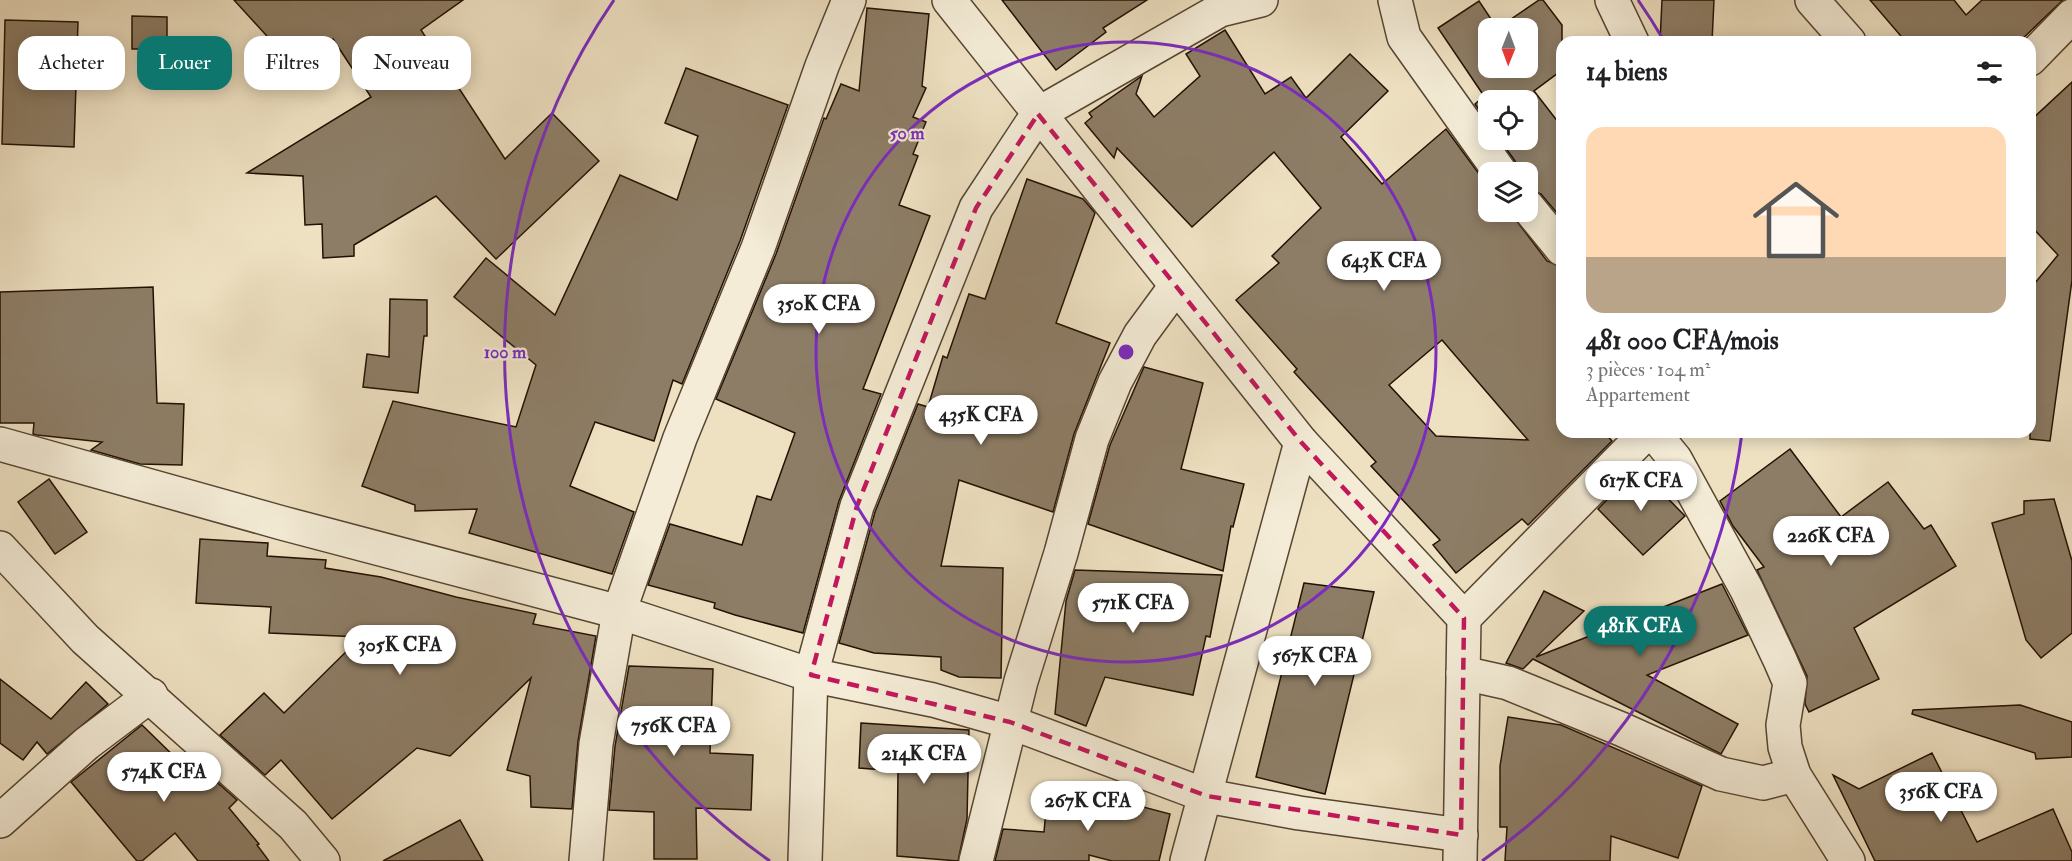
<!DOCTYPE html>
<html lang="fr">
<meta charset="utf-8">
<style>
:root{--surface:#fff;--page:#f2f2f2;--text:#202124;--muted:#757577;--accent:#0f766e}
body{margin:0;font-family:"IM FELL Double Pica",serif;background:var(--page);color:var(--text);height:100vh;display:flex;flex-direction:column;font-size:22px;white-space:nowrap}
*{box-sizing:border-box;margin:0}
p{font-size:20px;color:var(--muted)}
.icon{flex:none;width:33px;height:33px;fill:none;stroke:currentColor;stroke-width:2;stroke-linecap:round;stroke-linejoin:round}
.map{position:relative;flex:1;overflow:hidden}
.side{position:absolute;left:1556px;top:36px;width:480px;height:402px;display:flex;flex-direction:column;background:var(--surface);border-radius:18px;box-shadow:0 3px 15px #0003}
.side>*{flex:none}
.guide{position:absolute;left:18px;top:36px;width:570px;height:54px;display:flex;gap:12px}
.needle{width:39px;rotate:181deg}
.buttons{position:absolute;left:1478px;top:18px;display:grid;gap:12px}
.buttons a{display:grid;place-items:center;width:60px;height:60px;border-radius:12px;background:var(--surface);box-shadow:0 3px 15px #0003;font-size:30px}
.price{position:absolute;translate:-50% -51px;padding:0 14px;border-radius:21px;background:#fff;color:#222;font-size:20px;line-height:39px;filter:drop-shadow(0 2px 3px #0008)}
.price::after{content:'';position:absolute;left:50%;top:36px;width:18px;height:14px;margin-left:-9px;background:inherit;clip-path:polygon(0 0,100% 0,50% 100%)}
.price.on{background:var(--accent);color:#fff}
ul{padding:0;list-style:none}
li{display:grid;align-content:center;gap:12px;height:318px;padding:0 30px}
li span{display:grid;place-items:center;height:186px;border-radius:18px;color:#555}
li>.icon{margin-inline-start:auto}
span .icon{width:108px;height:108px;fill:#fffc;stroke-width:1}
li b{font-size:26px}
h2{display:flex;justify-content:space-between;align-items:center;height:72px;padding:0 30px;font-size:26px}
.chip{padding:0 21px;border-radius:18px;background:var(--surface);box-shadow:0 3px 15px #0003;font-size:21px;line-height:54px}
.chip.on{background:var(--accent);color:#fff}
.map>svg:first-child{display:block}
.building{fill:#8d7d66;stroke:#241102;stroke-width:1.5;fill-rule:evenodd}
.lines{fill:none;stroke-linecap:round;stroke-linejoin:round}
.minor-casing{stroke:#564532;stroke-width:36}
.minor{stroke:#f4ecd7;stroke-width:33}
.marked{fill:none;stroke:#c2185b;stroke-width:4.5;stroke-dasharray:12 8;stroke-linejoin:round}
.ring{fill:none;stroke:#7b2cbf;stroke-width:3}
.centre{fill:#7b2cbf;stroke:#f4ecd7;stroke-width:3}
.ring-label{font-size:18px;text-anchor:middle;font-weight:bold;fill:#7b2cbf;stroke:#f4ecd7;stroke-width:4.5;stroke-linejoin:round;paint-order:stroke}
</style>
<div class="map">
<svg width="2072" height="861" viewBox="0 0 2072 861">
<rect width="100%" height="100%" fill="#eee1c2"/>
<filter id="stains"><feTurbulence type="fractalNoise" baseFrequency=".00333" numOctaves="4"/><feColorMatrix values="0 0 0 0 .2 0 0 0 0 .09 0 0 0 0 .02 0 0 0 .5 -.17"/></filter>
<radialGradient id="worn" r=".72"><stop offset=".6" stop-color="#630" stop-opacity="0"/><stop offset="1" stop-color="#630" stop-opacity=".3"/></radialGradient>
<!-- building -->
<g class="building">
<polygon points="234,0 463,0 421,30 505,159 552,113 599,161 496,259 436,196 354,245 354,256 323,258 322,224 305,225 303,176 247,173 371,97 333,39 298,70"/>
<polygon points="1002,0 1147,0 1103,28 1106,32 1056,70"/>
<polygon points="1539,0 1543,0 1562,25 1562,70 1534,91 1562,127 1562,219 1541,194 1527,188 1527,172 1518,172 1515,161 1500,140 1527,140 1527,100 1488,100 1488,123 1475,104 1484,96 1438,28 1479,1 1497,28 1488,28 1488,68 1527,68 1527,28 1498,28"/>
<polygon points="1662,0 1714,0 1712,42 1660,42"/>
<polygon points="1870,0 1954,0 1966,15 1982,0 2063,0 2019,42 1906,42"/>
<polygon points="867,8 929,14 922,86 926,88 913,117 926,122 913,154 918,156 899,205 930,216 863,389 881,394 839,501 803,633 735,615 714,608 715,603 648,585 670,524 742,545 757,496 771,500 795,433 716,399 776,254 824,118 826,119 841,84 859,91"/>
<polygon points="132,16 167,17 167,49 132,49"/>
<polygon points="5,20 78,22 74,147 2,144"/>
<path d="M1225,30L1265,94L1291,77L1306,98L1350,54L1388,91L1341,137L1382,184L1446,129L1488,186V212H1510L1547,261L1562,267V432H1604L1612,441L1528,525L1522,519L1456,573L1433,545L1440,540L1371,466L1376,462L1294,372L1297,369L1236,300L1279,263L1272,256L1321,208L1274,152L1192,227L1117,148L1114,158L1085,123L1092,117L1089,113L1142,76L1136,94L1154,117L1200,76L1186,54ZM1442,340L1521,432L1528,440L1436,436L1389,385Z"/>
<polygon points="686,68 788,105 740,241 682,384 673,380 654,441 595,422 570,486 634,512 612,574 469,533 477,509 415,511 415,505 362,486 393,401 516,427 536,365 454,297 486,258 555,315 620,175 677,200 698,136 665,123"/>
<polygon points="2072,82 2072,280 2050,441 2030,439 2030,289 2058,255 2030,225 2030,121"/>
<polygon points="1027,179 1083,199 1095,213 1056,323 1110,343 1074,434 1053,512 959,480 941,566 1003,568 1001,678 959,677 941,670 941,657 874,653 839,643 875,512 918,404 928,407 943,356 947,358 969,294 985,299"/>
<polygon points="153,287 157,403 184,404 182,465 140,464 91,450 102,442 37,435 33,434 34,423 0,423 0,292"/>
<polygon points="390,299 427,300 427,336 424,336 418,393 363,387 367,354 389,357"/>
<polygon points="1144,367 1203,383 1181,469 1244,484 1233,527 1231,526 1223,571 1088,524 1110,445"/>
<polygon points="1790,449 1841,517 1888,482 1924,529 1931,525 1956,566 1854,628 1879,679 1809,712 1805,704 1807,676 1757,570 1764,567 1733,526 1720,501"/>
<polygon points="1638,468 1685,516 1643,555 1598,509"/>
<polygon points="49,479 87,532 55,554 18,502"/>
<polygon points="2054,499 2072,561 2072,633 2041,658 2026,640 1992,523 2024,514 2024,501"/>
<polygon points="200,539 268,543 267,556 326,560 325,568 381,577 456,597 536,614 533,624 596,636 578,741 572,809 531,807 530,776 507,770 531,678 450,756 417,748 332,819 281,760 265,775 220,735 264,693 284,713 361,637 269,633 271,607 196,603"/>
<polygon points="1075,570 1222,575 1210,637 1206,636 1193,695 1105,677 1086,726 1055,714 1066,601"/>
<polygon points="1304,583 1374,592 1325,794 1256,777"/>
<polygon points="1722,584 1748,635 1647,675 1738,724 1721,754 1533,659 1523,669 1506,663 1544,591 1584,611 1536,657"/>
<polygon points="629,666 713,669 710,753 753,755 751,810 696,808 697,859 654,859 654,812 609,810 615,746"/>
<polygon points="0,679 51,719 86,682 108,704 47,754 37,742 23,760 0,743"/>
<polygon points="2020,705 2072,722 2072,757 2036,759 2035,753 1912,714 1913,710"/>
<polygon points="1508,717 1561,725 1702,786 1678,858 1611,836 1610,861 1505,861 1507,827 1500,827 1500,766"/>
<polygon points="861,723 969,730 967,819 958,861 897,856 898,771 859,768"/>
<polygon points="142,725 186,768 193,761 237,800 229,808 259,844 257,845 269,861 198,861 175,833 142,861 137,861 71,782"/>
<polygon points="1932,753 1977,842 2053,809 2072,852 2072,861 1875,861 1833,775 1859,789"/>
<polygon points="1048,788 1090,793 1170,814 1159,861 1112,861 1089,855 1089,861 995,861 1003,829 1044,832"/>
<polygon points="460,820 483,861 383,861"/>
</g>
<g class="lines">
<defs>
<g id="minor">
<polyline points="949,0 1301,442 1464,618 1460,861"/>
<polyline points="1395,0 1404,37 1500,172"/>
<polyline points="1612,0 1632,42"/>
<polyline points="1812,0 1849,42"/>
<polyline points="2030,59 2072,16"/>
<polyline points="1527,206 1562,249"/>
<polyline points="1653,432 1675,459 1747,590 1780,660 1790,683 1783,725 1785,747 1794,775 1848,861"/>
<polyline points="0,444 282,523 619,612 811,675 857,506 976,208 1038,114 1220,10 1261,0"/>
<polyline points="0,548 85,639 293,825 323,861"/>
<polyline points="1464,618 1647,432"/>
<polyline points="1463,673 1508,683 1621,729 1721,774 1763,783 1794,775"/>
<polyline points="0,821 86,744 151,695"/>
<polyline points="586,861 596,744 619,612 680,438 758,248 822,66 849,0"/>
<polyline points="805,861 811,675 933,700 1010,722 1207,796 1299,813 1461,835"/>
<polyline points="976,861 1021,681 1061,553 1092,439 1115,382 1140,335 1176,286"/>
<polyline points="1187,861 1301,442"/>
</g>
</defs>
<!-- minor casing -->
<use href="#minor" class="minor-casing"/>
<!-- minor -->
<use href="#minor" class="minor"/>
</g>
<!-- marked area -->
<path class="marked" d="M1038,114L1301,442L1464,618L1461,835L1207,796L1010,722L811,675L857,506L976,208Z"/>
<!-- distance rings -->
<g class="ring">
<circle cx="1126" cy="352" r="310"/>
<path d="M1742 433A621 621 0 0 1 1482 861M770 861A621 621 0 0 1 614 0M1638 0A621 621 0 0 1 1664 41"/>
</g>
<circle cx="1126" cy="352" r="9" class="centre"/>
<g class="ring-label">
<text x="907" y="139">50 m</text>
<text x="505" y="358">100 m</text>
</g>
<rect width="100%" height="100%" filter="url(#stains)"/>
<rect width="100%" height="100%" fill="url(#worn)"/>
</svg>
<div class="buttons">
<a><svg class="needle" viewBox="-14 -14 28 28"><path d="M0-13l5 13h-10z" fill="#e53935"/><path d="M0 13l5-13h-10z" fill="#757577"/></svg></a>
<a><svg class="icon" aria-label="locate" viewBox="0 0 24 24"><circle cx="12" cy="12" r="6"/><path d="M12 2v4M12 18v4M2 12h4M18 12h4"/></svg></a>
<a><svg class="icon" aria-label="layers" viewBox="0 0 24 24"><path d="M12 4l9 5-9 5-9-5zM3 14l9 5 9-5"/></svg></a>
</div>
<b class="price" style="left:1384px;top:292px">643K CFA</b>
<b class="price" style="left:819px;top:335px">350K CFA</b>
<b class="price" style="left:981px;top:446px">435K CFA</b>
<b class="price" style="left:1641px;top:512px">617K CFA</b>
<b class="price" style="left:1831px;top:567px">226K CFA</b>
<b class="price" style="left:1133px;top:634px">571K CFA</b>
<b class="price on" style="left:1640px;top:657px">481K CFA</b>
<b class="price" style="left:400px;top:676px">305K CFA</b>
<b class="price" style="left:1315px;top:687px">567K CFA</b>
<b class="price" style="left:674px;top:757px">756K CFA</b>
<b class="price" style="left:924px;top:785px">214K CFA</b>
<b class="price" style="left:164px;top:803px">574K CFA</b>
<b class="price" style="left:1941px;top:823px">356K CFA</b>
<b class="price" style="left:1088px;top:832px">267K CFA</b>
<div class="guide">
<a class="chip">Acheter</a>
<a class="chip on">Louer</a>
<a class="chip">Filtres</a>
<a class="chip">Nouveau</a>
</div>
<section class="side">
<h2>14 biens<svg class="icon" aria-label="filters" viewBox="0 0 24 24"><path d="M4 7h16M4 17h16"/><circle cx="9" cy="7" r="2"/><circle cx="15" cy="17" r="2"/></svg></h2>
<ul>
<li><span style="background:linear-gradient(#ffd9b3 70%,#b9a48a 0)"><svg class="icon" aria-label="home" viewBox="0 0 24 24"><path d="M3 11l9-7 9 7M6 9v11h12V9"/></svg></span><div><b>481 000 CFA/mois</b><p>3 pièces · 104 m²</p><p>Appartement</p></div></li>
</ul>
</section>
</div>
